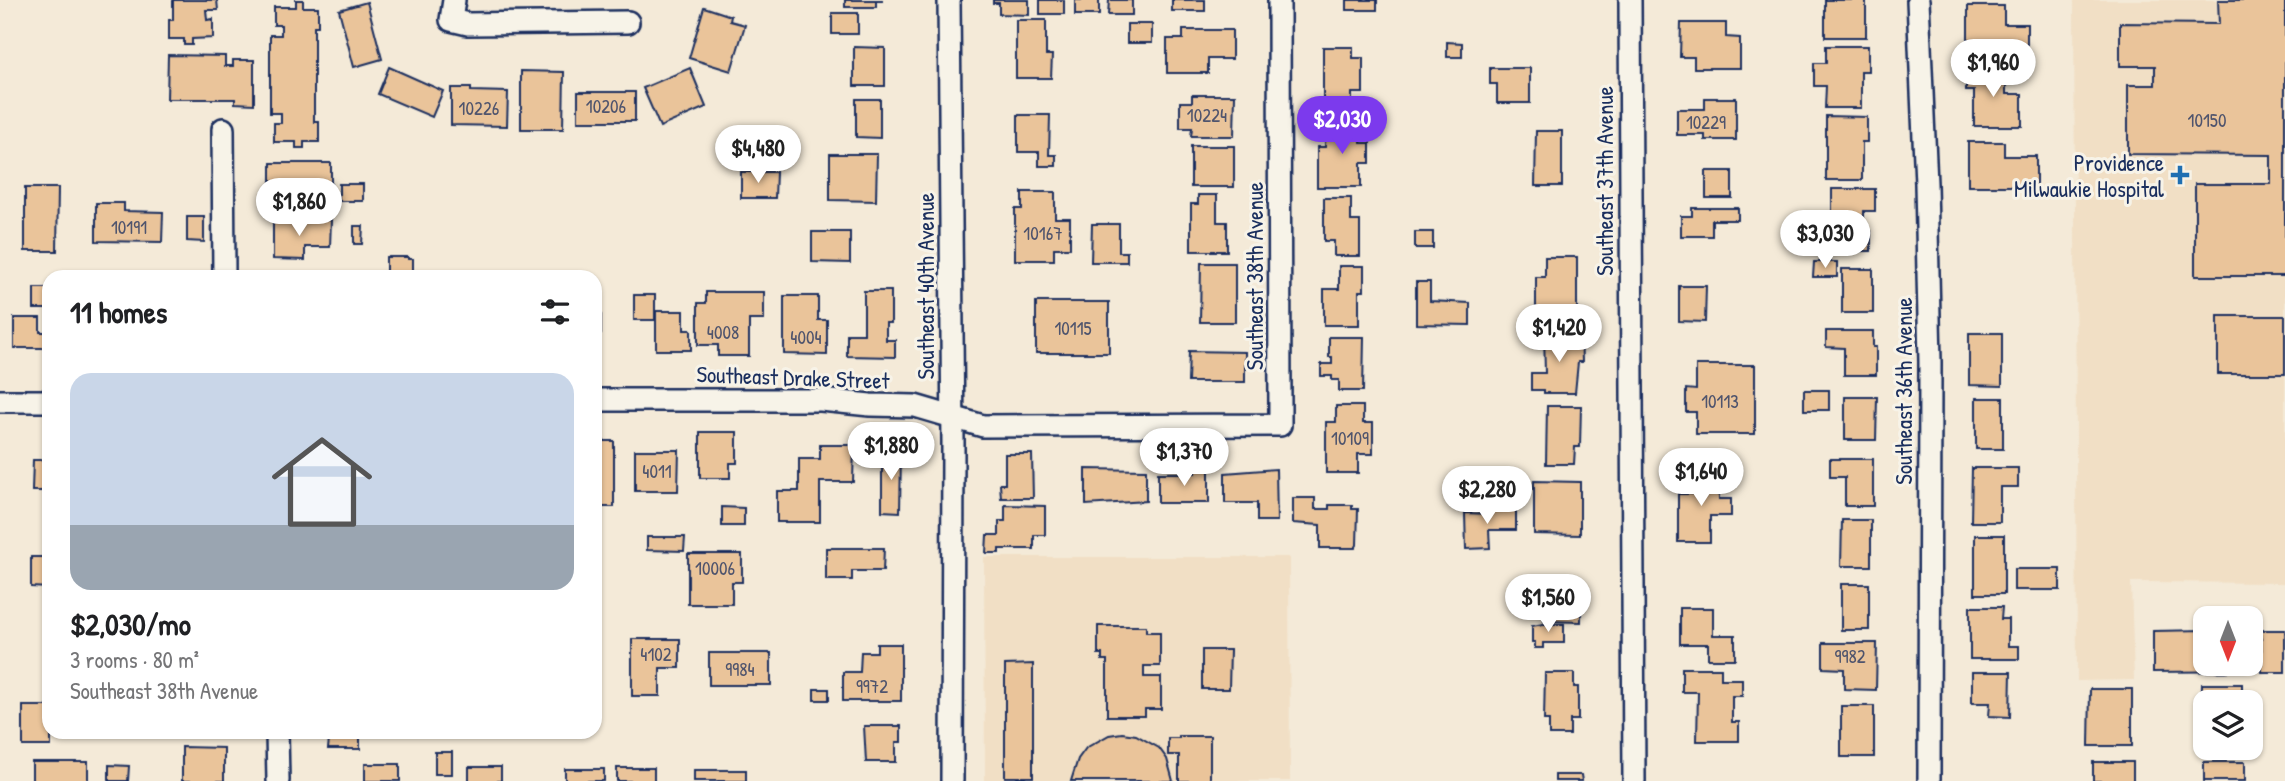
<!DOCTYPE html>
<meta charset="utf-8">
<style>
:root{--surface:#fff;--page:#f6f6f6;--text:#202124;--muted:#757577;--line:#e0e0e0;--accent:#7c3aed}
body{margin:0;font-family:"Patrick Hand",sans-serif;background:var(--page);color:var(--text);height:100vh;display:flex;flex-direction:column;font-size:26px;white-space:nowrap}
*{box-sizing:border-box;margin:0}
p{font-size:23px;color:var(--muted)}
.icon{flex:none;width:38px;height:38px;fill:none;stroke:currentColor;stroke-width:2;stroke-linecap:round;stroke-linejoin:round}
.map{position:relative;flex:1;overflow:hidden}
.side{position:absolute;left:42px;top:270px;width:560px;height:469px;display:flex;flex-direction:column;background:var(--surface);border-radius:21px;box-shadow:0 2px 5px #0004}
.side>*{flex:none}
.needle{width:46px;rotate:180deg}
.controls{position:absolute;left:2193px;top:606px;display:grid;gap:14px}
.controls a{display:grid;place-items:center;width:70px;height:70px;border-radius:14px;background:var(--surface);box-shadow:0 2px 5px #0004;font-size:35px}
.price{position:absolute;translate:-50% -60px;padding:0 16px;border-radius:24px;background:#fff;color:#222;font-size:23px;line-height:46px;filter:drop-shadow(0 2px 4px #0008)}
.price::after{content:'';position:absolute;left:50%;top:42px;width:21px;height:16px;margin-left:-10px;background:inherit;clip-path:polygon(0 0,100% 0,50% 100%)}
.price.current{background:var(--accent);color:#fff}
ul{padding:0;list-style:none}
li{display:grid;align-content:center;gap:14px;height:371px;padding:0 28px}
li+li{border-top:2px solid var(--line)}
li span{display:grid;place-items:center;height:217px;border-radius:21px;color:#555}
li>.icon{margin-inline-start:auto}
span .icon{width:126px;height:126px;fill:#fffc;stroke-width:1}
li b{font-size:30px}
h2{display:flex;justify-content:space-between;align-items:center;height:84px;padding:0 28px;font-size:30px}
.map>svg:first-child{display:block}
.built{fill:#f1dfc5}
.building{fill:#eac49a;stroke:#1b2f5e;stroke-width:2}
.lines{fill:none;stroke-linecap:round;stroke-linejoin:round}
.street-casing{stroke:#1b2f5e;stroke-width:26}
.street{stroke:#f7f3e8;stroke-width:21}
.poi-dot{fill:#1f6fb2;stroke:#f7f3e8;stroke-width:2.5}
.labels{text-anchor:middle;dominant-baseline:central;stroke-width:6;stroke-linejoin:round;paint-order:stroke}
.number-label{font-size:19px;fill:#4f546d}
.poi-label{font-size:23px;fill:#1b2f5e;stroke:#f7f3e8;text-anchor:end}
.street-label{font-size:23px;fill:#1b2f5e;stroke:#f7f3e8}
</style>
<div class="map">
<svg width="2285" height="781" viewBox="0 0 2285 781">
<rect width="100%" height="100%" fill="#f4ead8"/>
<filter id="ink" filterUnits="userSpaceOnUse"><feTurbulence type="fractalNoise" baseFrequency=".0143" numOctaves="2"/><feDisplacementMap in="SourceGraphic" scale="14" xChannelSelector="R" yChannelSelector="G"/><feConvolveMatrix kernelMatrix="1 2 1 2 8 2 1 2 1" color-interpolation-filters="sRGB"/></filter>
<g filter="url(#ink)">
<!-- built -->
<g class="built">
<polygon points="2074,0 2285,0 2285,583 2131,582 2134,680 2077,681"/>
<polygon points="984,557 1289,557 1290,781 985,781"/>
</g>
<!-- building -->
<g class="building">
<polygon points="173,0 217,0 218,10 206,10 207,20 213,19 213,38 192,39 192,45 184,45 184,39 169,39 169,20 173,20"/>
<polygon points="296,0 303,0 303,7 318,7 318,26 314,26 314,122 319,122 319,142 304,142 304,148 296,148 296,142 274,142 274,123 281,123 281,113 270,113 270,35 281,35 281,25 274,25 274,7 296,7"/>
<polygon points="845,0 882,0 882,1 876,1 876,7 845,7"/>
<polygon points="993,0 1029,0 1029,15 999,14 999,3 993,3"/>
<rect x="1040" y="0" width="24" height="14"/>
<rect x="1075" y="0" width="24" height="15"/>
<polygon points="1109,0 1132,0 1132,15 1108,15"/>
<rect x="1172" y="0" width="33" height="11"/>
<rect x="1347" y="0" width="30" height="10"/>
<rect x="1825" y="0" width="41" height="37"/>
<polygon points="2218,0 2285,0 2285,276 2195,276 2195,184 2271,184 2271,155 2128,154 2128,85 2155,85 2155,66 2120,66 2120,23 2219,24"/>
<polygon points="367,2 382,59 354,67 339,10"/>
<polygon points="1968,6 2004,6 2004,24 2027,24 2027,53 1968,53"/>
<polygon points="704,7 731,16 730,21 745,25 731,71 689,58"/>
<rect x="832" y="13" width="26" height="21"/>
<polygon points="1016,20 1046,20 1046,55 1052,55 1051,78 1016,78"/>
<polygon points="1681,23 1726,23 1726,37 1740,38 1740,68 1694,68 1694,57 1680,57"/>
<rect x="1127" y="24" width="25" height="19"/>
<polygon points="1183,30 1232,30 1232,59 1208,59 1208,73 1167,73 1167,39 1183,39"/>
<polygon points="1447,42 1462,43 1462,57 1447,57"/>
<polygon points="1826,46 1868,46 1868,71 1861,71 1861,108 1825,108 1826,86 1814,86 1814,63 1826,63"/>
<polygon points="854,47 885,48 885,86 854,86"/>
<polygon points="1323,47 1353,47 1353,58 1363,58 1363,93 1352,93 1352,107 1323,107"/>
<polygon points="168,55 225,56 225,66 233,66 233,60 254,60 254,104 235,103 235,99 167,99"/>
<polygon points="389,67 443,91 432,117 378,94"/>
<polygon points="690,68 706,107 660,127 643,88"/>
<polygon points="1490,68 1530,68 1530,103 1497,103 1497,84 1490,84"/>
<polygon points="1966,69 2006,69 2006,94 2022,94 2022,126 1974,126 1974,91 1966,91"/>
<polygon points="521,71 564,72 563,129 521,129"/>
<polygon points="451,88 471,88 471,91 508,92 507,126 451,125"/>
<rect x="578" y="92" width="57" height="29"/>
<polygon points="1192,95 1235,95 1234,136 1191,136 1192,128 1180,128 1180,102 1192,102"/>
<polygon points="1705,98 1736,98 1736,140 1705,140 1705,135 1677,135 1677,109 1705,109"/>
<polygon points="856,99 880,99 880,138 856,137"/>
<polygon points="1018,115 1050,115 1049,155 1056,155 1056,166 1039,166 1039,152 1018,152"/>
<polygon points="1826,116 1867,117 1867,142 1862,142 1862,180 1826,180"/>
<polygon points="1326,121 1361,121 1361,143 1370,143 1370,163 1361,163 1361,187 1317,187 1317,147 1325,147"/>
<polygon points="1536,131 1562,131 1562,186 1535,186"/>
<polygon points="1968,142 2004,142 2004,156 2036,156 2036,186 1968,186"/>
<rect x="1191" y="146" width="43" height="41"/>
<polygon points="830,154 877,154 876,201 830,200"/>
<polygon points="271,163 331,163 331,198 288,198 289,187 271,187"/>
<rect x="1706" y="171" width="26" height="27"/>
<polygon points="741,172 776,172 775,198 741,198"/>
<rect x="339" y="184" width="24" height="17"/>
<polygon points="25,188 58,188 57,251 25,251"/>
<polygon points="1832,189 1875,189 1875,211 1864,211 1864,231 1871,231 1871,251 1832,251"/>
<polygon points="1022,192 1055,192 1055,218 1070,218 1070,248 1054,248 1054,260 1015,260 1015,209 1022,209"/>
<polygon points="1198,195 1217,195 1217,222 1227,222 1227,251 1191,251 1191,204 1198,204"/>
<polygon points="1324,198 1351,198 1351,221 1360,221 1360,256 1334,256 1334,241 1324,241"/>
<polygon points="96,203 124,203 124,211 163,212 162,242 96,241"/>
<polygon points="1692,208 1738,208 1738,220 1712,220 1712,236 1681,236 1681,216 1692,216"/>
<polygon points="187,217 204,217 204,242 187,241"/>
<polygon points="273,220 331,220 330,247 305,247 305,260 273,259"/>
<polygon points="1092,224 1119,224 1119,252 1127,252 1127,262 1091,262"/>
<polygon points="354,226 363,226 362,244 354,244"/>
<polygon points="812,232 850,232 850,263 812,262"/>
<rect x="1415" y="232" width="18" height="16"/>
<polygon points="386,257 408,257 408,259 413,259 413,275 386,275"/>
<polygon points="1545,257 1577,257 1577,317 1536,317 1536,277 1545,277"/>
<polygon points="1814,262 1837,262 1837,277 1813,277"/>
<polygon points="1201,263 1235,263 1235,322 1200,322"/>
<polygon points="1339,266 1364,266 1364,291 1359,291 1359,325 1324,325 1324,289 1339,289"/>
<rect x="1842" y="269" width="31" height="44"/>
<polygon points="1416,282 1430,282 1430,301 1470,303 1470,325 1416,324"/>
<polygon points="1679,286 1706,286 1705,322 1679,321"/>
<rect x="34" y="288" width="15" height="21"/>
<polygon points="864,291 891,291 891,323 886,323 886,340 895,340 895,357 847,356 847,334 864,334"/>
<polygon points="706,292 764,292 764,320 749,320 749,356 718,356 718,345 698,345 698,303 706,303"/>
<rect x="634" y="295" width="21" height="25"/>
<polygon points="784,296 818,296 818,320 827,320 827,355 784,354"/>
<rect x="1036" y="302" width="73" height="51"/>
<polygon points="595,303 601,303 601,334 596,334 596,353"/>
<polygon points="656,311 684,311 684,330 691,330 691,350 656,350"/>
<rect x="2218" y="316" width="67" height="58"/>
<polygon points="14,318 40,318 40,332 49,332 49,348 14,348"/>
<polygon points="1826,331 1873,331 1873,347 1876,347 1876,375 1844,375 1844,348 1826,347"/>
<polygon points="1544,333 1581,333 1582,362 1578,362 1575,393 1544,393 1544,390 1531,390 1531,373 1545,373"/>
<polygon points="1969,333 2002,333 2002,386 1969,385"/>
<polygon points="1329,337 1364,337 1363,391 1339,391 1339,380 1332,380 1332,376 1321,376 1321,364 1332,364 1332,357 1329,357"/>
<polygon points="1189,351 1245,352 1245,382 1188,382"/>
<polygon points="1696,365 1755,365 1755,434 1696,434 1696,412 1686,412 1686,389 1696,390"/>
<rect x="1804" y="390" width="25" height="20"/>
<polygon points="1845,397 1877,397 1876,440 1845,440"/>
<rect x="1976" y="398" width="27" height="51"/>
<polygon points="1336,406 1363,406 1363,423 1373,423 1373,454 1358,454 1358,473 1326,473 1326,422 1336,422"/>
<polygon points="1547,406 1581,406 1580,447 1575,447 1574,464 1546,464"/>
<polygon points="700,432 737,432 737,463 730,463 730,478 700,478"/>
<rect x="595" y="441" width="19" height="66"/>
<polygon points="820,445 854,445 853,482 820,482 820,522 777,522 777,491 799,491 799,459 820,459"/>
<polygon points="635,450 679,450 678,491 635,491"/>
<polygon points="882,452 901,453 900,512 882,511"/>
<polygon points="1005,454 1032,454 1033,498 1001,498 1000,484 1005,484"/>
<polygon points="1830,459 1873,459 1873,506 1845,506 1845,477 1830,477"/>
<polygon points="33,460 49,460 49,491 32,491"/>
<polygon points="1972,468 2018,468 2018,487 2000,487 2000,522 1971,522"/>
<polygon points="1086,469 1146,470 1146,501 1086,505"/>
<polygon points="1276,469 1277,521 1257,521 1257,503 1225,503 1225,473"/>
<polygon points="1195,470 1209,470 1209,503 1158,503 1158,473 1195,473"/>
<polygon points="1694,471 1719,471 1719,499 1731,499 1731,516 1710,516 1710,542 1678,542 1678,494 1694,494"/>
<polygon points="1534,481 1580,482 1580,535 1534,534"/>
<polygon points="1293,498 1315,498 1315,509 1329,509 1329,505 1352,505 1352,509 1358,509 1357,545 1355,548 1320,548 1320,525 1293,523"/>
<polygon points="1005,505 1045,506 1045,535 1034,535 1034,549 999,549 999,553 986,553 987,535 999,535 999,521 1005,521"/>
<polygon points="722,507 744,508 744,526 722,526"/>
<polygon points="1490,509 1516,509 1516,530 1489,530 1490,548 1466,549 1465,513 1490,514"/>
<polygon points="1842,520 1871,520 1871,566 1841,566"/>
<rect x="1975" y="535" width="29" height="59"/>
<polygon points="647,537 685,537 684,551 647,550"/>
<polygon points="826,548 884,548 883,571 852,571 852,580 826,580"/>
<polygon points="688,554 742,554 742,582 732,582 732,604 688,604"/>
<polygon points="31,557 49,557 49,588 31,587"/>
<rect x="2014" y="569" width="46" height="21"/>
<rect x="1841" y="584" width="28" height="46"/>
<polygon points="1544,592 1581,593 1581,622 1544,621"/>
<polygon points="1970,607 2002,607 2001,619 2008,619 2008,646 2019,646 2019,659 1970,659"/>
<polygon points="1680,608 1713,608 1713,635 1735,635 1735,659 1708,659 1708,644 1680,644"/>
<polygon points="1543,624 1564,624 1564,643 1543,643 1543,648 1535,648 1535,642 1532,642 1532,626"/>
<polygon points="1098,626 1146,626 1146,632 1160,632 1160,666 1144,666 1144,677 1161,677 1161,709 1145,709 1145,716 1107,716 1107,660 1102,660 1102,654 1098,654"/>
<polygon points="2205,630 2205,663 2250,663 2250,630 2255,630 2256,671 2153,672 2153,631"/>
<polygon points="2261,630 2285,630 2285,672 2262,672"/>
<polygon points="632,639 680,639 680,668 660,668 660,696 632,696"/>
<polygon points="1823,643 1877,643 1876,690 1844,689 1844,669 1823,668"/>
<polygon points="877,644 901,644 901,701 843,701 843,672 860,672 861,652 877,652"/>
<polygon points="1202,650 1230,650 1229,689 1202,689"/>
<rect x="709" y="653" width="62" height="32"/>
<polygon points="1033,664 1033,777 1005,777 1005,665"/>
<polygon points="1682,668 1721,668 1721,679 1742,679 1742,696 1732,696 1732,722 1739,722 1739,741 1697,741 1698,692 1682,692"/>
<polygon points="1972,672 2011,672 2010,717 1989,716 1990,703 1972,703"/>
<polygon points="1545,673 1574,673 1574,687 1578,687 1578,720 1570,720 1570,735 1549,735 1549,720 1544,720"/>
<polygon points="2202,684 2242,684 2242,702 2205,702 2205,743 2201,743"/>
<rect x="814" y="689" width="15" height="11"/>
<polygon points="2090,689 2132,689 2132,746 2089,746"/>
<polygon points="23,706 49,706 49,732 94,732 94,735 51,735 51,746 23,746"/>
<rect x="1841" y="706" width="33" height="51"/>
<polygon points="864,726 901,726 901,742 896,742 896,762 866,762"/>
<polygon points="324,732 360,732 360,749 328,749 329,739 324,739"/>
<polygon points="1122,733 1136,735 1159,748 1167,759 1173,781 1071,781 1078,759 1086,748 1109,735"/>
<polygon points="1179,736 1210,736 1210,781 1179,781 1179,755 1168,755 1168,738 1179,738"/>
<polygon points="182,747 224,748 224,781 182,781"/>
<rect x="435" y="752" width="17" height="22"/>
<rect x="32" y="762" width="56" height="19"/>
<rect x="2093" y="762" width="40" height="19"/>
<rect x="2204" y="762" width="41" height="19"/>
<rect x="365" y="764" width="35" height="17"/>
<polygon points="109,765 129,766 128,781 109,781"/>
<rect x="469" y="767" width="32" height="14"/>
<rect x="617" y="768" width="37" height="13"/>
<rect x="565" y="769" width="39" height="12"/>
<rect x="694" y="770" width="52" height="11"/>
<polygon points="1555,775 1581,775 1582,781 1555,781"/>
</g>
<g class="lines">
<defs>
<g id="street">
<polyline points="454,0 451,20 468,24 628,22"/>
<polyline points="949,0 953,442 952,781"/>
<polyline points="1630,0 1634,781"/>
<polyline points="1918,0 1926,184 1930,362 1929,781"/>
<polyline points="223,129 224,276"/>
<polyline points="595,400 821,400 870,405 915,406 983,426 1280,425 1279,0"/>
<polyline points="0,401 49,401"/>
<polyline points="277,732 278,781"/>
</g>
</defs>
<!-- street casing -->
<use href="#street" class="street-casing"/>
<!-- street -->
<use href="#street" class="street"/>
</g>
</g>
<!-- markers -->
<path class="poi-dot" d="M2176.5 164.5h7v7h7v7h-7v7h-7v-7h-7v-7h7z"/>
<g class="labels">
<!-- number labels -->
<g class="number-label">
<text x="606" y="106">10206</text>
<text x="479" y="108">10226</text>
<text x="1207" y="115">10224</text>
<text x="2207" y="120">10150</text>
<text x="1706" y="122">10229</text>
<text x="129" y="227">10191</text>
<text x="1043" y="233">10167</text>
<text x="1073" y="328">10115</text>
<text x="723" y="332">4008</text>
<text x="806" y="337">4004</text>
<text x="1720" y="401">10113</text>
<text x="1350" y="438">10109</text>
<text x="657" y="471">4011</text>
<text x="715" y="568">10006</text>
<text x="656" y="654">4102</text>
<text x="1850" y="656">9982</text>
<text x="740" y="669">9984</text>
<text x="872" y="686">9972</text>
</g>
<!-- poi labels -->
<g class="poi-label">
<text x="2164" y="162">Providence<tspan x="2164" dy="26">Milwaukie Hospital</tspan></text>
</g>
<!-- street labels -->
<g class="street-label">
<text transform="translate(1604 181) rotate(-90)">Southeast 37th Avenue</text>
<text transform="translate(1254 276) rotate(-90)">Southeast 38th Avenue</text>
<text transform="translate(925 286) rotate(-90)">Southeast 40th Avenue</text>
<text transform="translate(793 377) rotate(2)">Southeast Drake Street</text>
<text transform="translate(1903 391) rotate(-90)">Southeast 36th Avenue</text>
</g>
</g>
</svg>
<div class="controls">
<a><svg class="needle" viewBox="-14 -14 28 28"><path d="M0-13l5 13h-10z" fill="#e53935"/><path d="M0 13l5-13h-10z" fill="#757577"/></svg></a>
<a><svg class="icon" aria-label="layers" viewBox="0 0 24 24"><path d="M12 4l9 5-9 5-9-5zM3 14l9 5 9-5"/></svg></a>
</div>
<b class="price" style="left:1993px;top:99px">$1,960</b>
<b class="price current" style="left:1342px;top:156px">$2,030</b>
<b class="price" style="left:758px;top:185px">$4,480</b>
<b class="price" style="left:299px;top:238px">$1,860</b>
<b class="price" style="left:1825px;top:270px">$3,030</b>
<b class="price" style="left:1559px;top:364px">$1,420</b>
<b class="price" style="left:891px;top:482px">$1,880</b>
<b class="price" style="left:1184px;top:488px">$1,370</b>
<b class="price" style="left:1701px;top:508px">$1,640</b>
<b class="price" style="left:1487px;top:526px">$2,280</b>
<b class="price" style="left:1548px;top:634px">$1,560</b>
<section class="side">
<h2>11 homes<svg class="icon" aria-label="filters" viewBox="0 0 24 24"><path d="M4 7h16M4 17h16"/><circle cx="9" cy="7" r="2"/><circle cx="15" cy="17" r="2"/></svg></h2>
<ul>
<li><span style="background:linear-gradient(#c9d6e8 70%,#9aa5b1 0)"><svg class="icon" aria-label="home" viewBox="0 0 24 24"><path d="M3 11l9-7 9 7M6 9v11h12V9"/></svg></span><div><b>$2,030/mo</b><p>3 rooms · 80 m²</p><p>Southeast 38th Avenue</p></div></li>
</ul>
</section>
</div>
